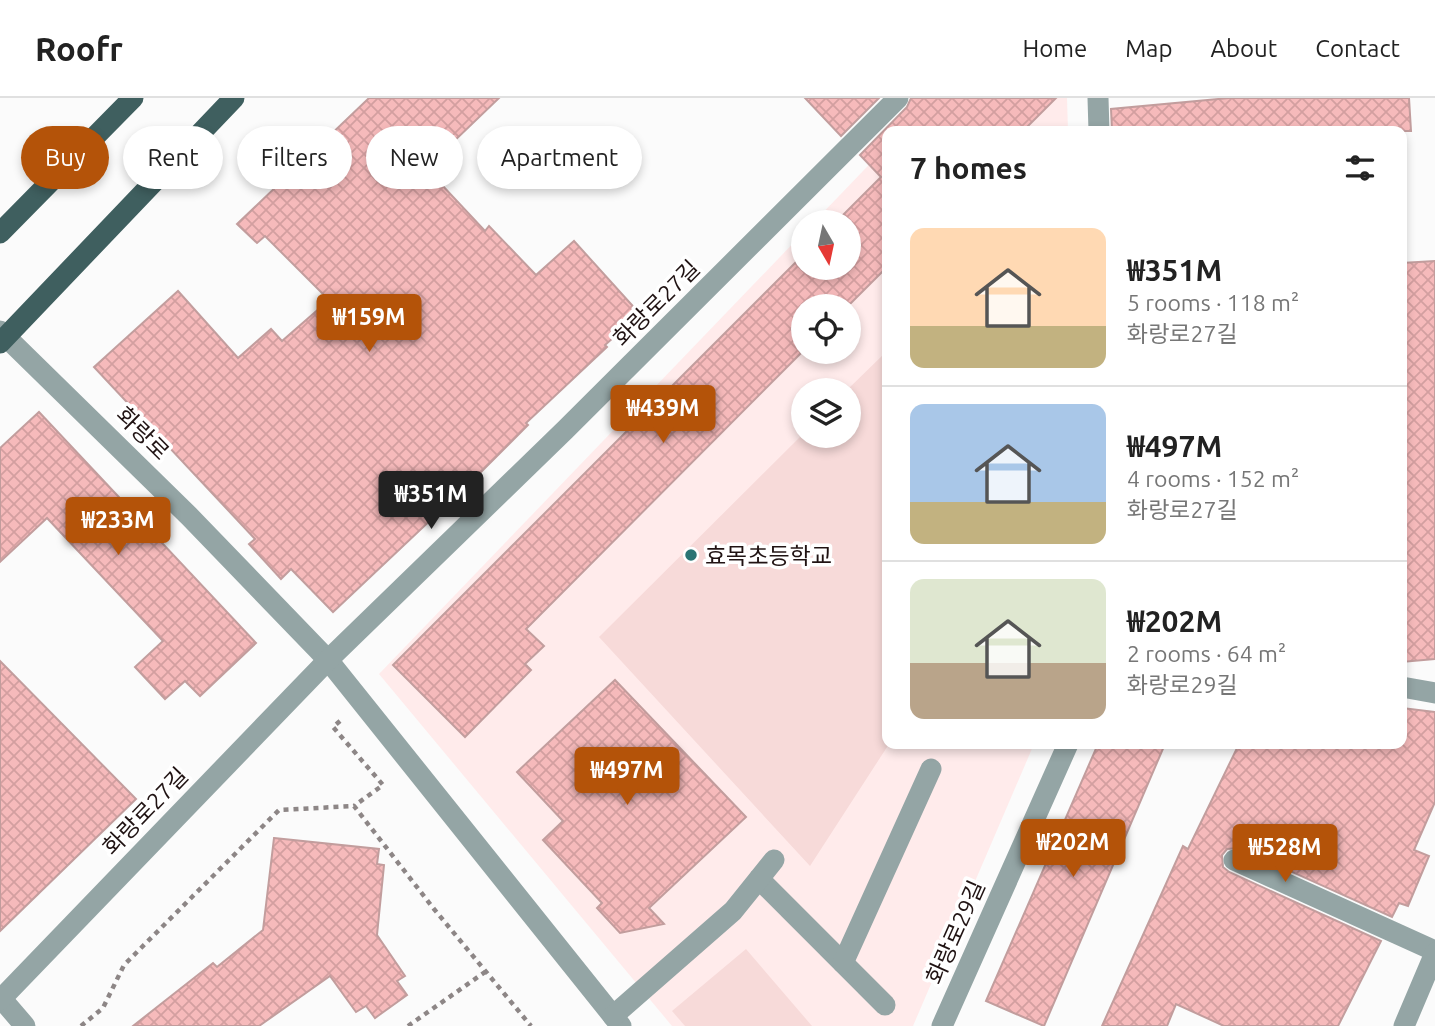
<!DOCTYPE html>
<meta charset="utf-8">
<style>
:root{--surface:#fff;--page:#f6f6f6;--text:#222;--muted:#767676;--line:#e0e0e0;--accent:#b45309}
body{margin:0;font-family:Ubuntu,"Noto Sans KR",sans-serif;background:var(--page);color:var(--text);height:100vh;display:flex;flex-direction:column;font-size:26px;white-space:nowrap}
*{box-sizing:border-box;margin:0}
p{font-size:23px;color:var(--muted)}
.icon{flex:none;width:38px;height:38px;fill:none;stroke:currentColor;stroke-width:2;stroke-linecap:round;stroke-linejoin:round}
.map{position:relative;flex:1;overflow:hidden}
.details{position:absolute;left:882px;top:28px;width:525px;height:623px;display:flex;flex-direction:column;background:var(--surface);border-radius:14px;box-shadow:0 4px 10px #0003}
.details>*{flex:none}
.banner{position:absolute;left:21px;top:28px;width:665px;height:63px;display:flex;gap:14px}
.needle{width:46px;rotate:171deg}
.tools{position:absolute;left:791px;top:112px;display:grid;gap:14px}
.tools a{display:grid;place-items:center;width:70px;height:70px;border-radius:50%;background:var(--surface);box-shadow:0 4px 10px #0003;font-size:35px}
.price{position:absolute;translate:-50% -60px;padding:0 16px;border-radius:7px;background:var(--accent);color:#fff;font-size:23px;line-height:46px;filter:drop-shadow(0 2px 4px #0008)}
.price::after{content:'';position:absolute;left:50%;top:42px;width:21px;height:16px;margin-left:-10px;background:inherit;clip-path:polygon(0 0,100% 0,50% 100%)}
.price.selected{background:#222;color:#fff}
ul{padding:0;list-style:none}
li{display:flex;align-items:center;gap:21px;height:175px;padding:0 28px}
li+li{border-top:2px solid var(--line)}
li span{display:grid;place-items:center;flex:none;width:196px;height:140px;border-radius:14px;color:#555}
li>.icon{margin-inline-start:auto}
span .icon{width:84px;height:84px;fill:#fffc;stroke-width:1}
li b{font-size:30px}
h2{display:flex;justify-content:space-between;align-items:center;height:84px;padding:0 28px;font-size:30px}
.chip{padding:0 24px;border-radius:32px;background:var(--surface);box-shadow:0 4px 10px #0003;font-size:24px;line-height:63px}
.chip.selected{background:var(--accent);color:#fff}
header{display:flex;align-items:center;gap:42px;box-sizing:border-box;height:98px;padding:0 35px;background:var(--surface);border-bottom:2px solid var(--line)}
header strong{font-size:33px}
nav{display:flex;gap:38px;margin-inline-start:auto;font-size:24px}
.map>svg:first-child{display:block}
.built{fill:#ffebeb;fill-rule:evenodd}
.green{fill:#f7dad9}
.building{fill:url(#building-cross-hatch);stroke:#c29d9d;stroke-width:2}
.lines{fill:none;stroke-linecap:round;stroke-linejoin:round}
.path{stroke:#8d8686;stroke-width:4.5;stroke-dasharray:5 5;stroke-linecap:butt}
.minor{stroke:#94a5a5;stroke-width:21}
.major{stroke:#3f5f5f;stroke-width:21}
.poi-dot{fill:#2a7474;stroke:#fff;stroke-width:2.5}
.labels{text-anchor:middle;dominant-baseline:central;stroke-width:7;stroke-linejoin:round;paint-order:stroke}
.street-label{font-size:23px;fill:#201313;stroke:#fff}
.poi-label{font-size:23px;fill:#201313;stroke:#fff;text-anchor:start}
</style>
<header>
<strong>Roofr</strong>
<nav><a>Home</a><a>Map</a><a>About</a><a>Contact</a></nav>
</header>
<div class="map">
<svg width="1435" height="928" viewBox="0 0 1435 928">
<defs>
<pattern id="building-cross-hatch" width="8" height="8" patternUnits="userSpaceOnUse" patternTransform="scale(1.75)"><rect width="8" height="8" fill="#f6babb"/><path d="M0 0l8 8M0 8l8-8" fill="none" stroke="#d39fa0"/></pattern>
</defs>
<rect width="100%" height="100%" fill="#fbfbfb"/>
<!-- built -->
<g class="built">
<polygon points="934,0 1067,0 1068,33 902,33"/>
<path d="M887,48V646H1034L913,928H672L379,576L803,135V170H849V124H814ZM803,208H849V254H803ZM803,292H849V338H803Z"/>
</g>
<!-- green -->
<g class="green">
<polygon points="887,253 887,646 889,646 810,768 599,539 803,336 849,338 847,292"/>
<polygon points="746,851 812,928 685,928 672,913"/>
</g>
<!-- building -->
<g class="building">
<polygon points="369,0 499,0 426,70 485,133 489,128 536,177 574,143 640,216 605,247 607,249 526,325 528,327 472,383 333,514 291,471 281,481 249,446 255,441 94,269 178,193 238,260 271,231 282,243 329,202 265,138 257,145 237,126"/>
<polygon points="805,0 879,0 841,38"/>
<polygon points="911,0 1056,0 1023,33 887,33 887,169 848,208 803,208 803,253 526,531 544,548 525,566 531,572 465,639 393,567 803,157 803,170 849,170 849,124 836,124 881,79 860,57 907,9"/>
<polygon points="1229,0 1409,0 1411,33 1112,33 1111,11"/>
<polygon points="1435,163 1435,561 1402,564 1402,165"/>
<polygon points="39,314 256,545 200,598 185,583 165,601 135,569 163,543 47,420 0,464 0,350"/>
<polygon points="0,563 136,701 0,833"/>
<polygon points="615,582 746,719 649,810 664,826 620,835 597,810 602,805 543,742 563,723 517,674"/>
<polygon points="1402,610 1435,614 1435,704 1414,752 1429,758 1408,808 1399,805 1392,819 1239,750 1227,751 1222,757 1223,769 1229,774 1381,843 1338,928 1224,928 1176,906 1167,928 1102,928 1183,748 1188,751 1239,646 1402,646"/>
<polygon points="1098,646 1165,646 1044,928 986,903"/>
<polygon points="274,740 379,751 377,766 384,767 377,837 405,878 397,883 407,897 375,920 366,908 356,914 330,878 259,928 133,928 213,865 217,869 263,832"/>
</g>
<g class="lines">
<!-- path -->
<g class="path">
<polyline points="340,623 333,629 383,687 354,708"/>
<polyline points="81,928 103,910 124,867 279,712 354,708 434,811 531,928"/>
<polyline points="408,928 485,874"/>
</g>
<!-- minor -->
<g class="minor">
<polyline points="1098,0 1099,33"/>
<polyline points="0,233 189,418 328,562 621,928"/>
<polyline points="1402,589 1435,595"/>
<polyline points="1234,762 1435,853"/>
<polyline points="759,781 885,907"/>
<polyline points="843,865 931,671"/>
<polyline points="1,900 25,928"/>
<polyline points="0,902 328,562 565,332 898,0"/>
<polyline points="613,918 733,813 774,762"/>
<polyline points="942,928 1068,646"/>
<polyline points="1404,928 1435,855"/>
</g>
<!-- major -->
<g class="major">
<polyline points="0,135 133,0"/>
<polyline points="0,245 234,0"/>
</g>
</g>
<!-- markers -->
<circle class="poi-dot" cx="691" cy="457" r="7"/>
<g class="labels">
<!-- street labels -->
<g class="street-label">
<text transform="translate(656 205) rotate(-45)">화랑로27길</text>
<text transform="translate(143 335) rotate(45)">화랑로</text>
<text transform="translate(145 713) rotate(-46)">화랑로27길</text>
<text transform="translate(955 834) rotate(-66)">화랑로29길</text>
</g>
<!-- poi labels -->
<g class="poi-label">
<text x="705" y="457">효목초등학교</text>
</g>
</g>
</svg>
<div class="tools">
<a><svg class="needle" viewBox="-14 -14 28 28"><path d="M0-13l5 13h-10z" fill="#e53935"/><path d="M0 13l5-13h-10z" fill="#767676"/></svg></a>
<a><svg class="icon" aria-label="locate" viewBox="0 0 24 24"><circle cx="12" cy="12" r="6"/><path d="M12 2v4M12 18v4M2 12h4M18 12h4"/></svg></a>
<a><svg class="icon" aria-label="layers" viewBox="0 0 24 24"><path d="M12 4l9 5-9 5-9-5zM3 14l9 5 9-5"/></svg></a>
</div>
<b class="price" style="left:369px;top:256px">₩159M</b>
<b class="price" style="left:663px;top:347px">₩439M</b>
<b class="price selected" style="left:431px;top:433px">₩351M</b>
<b class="price" style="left:118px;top:459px">₩233M</b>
<b class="price" style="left:627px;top:709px">₩497M</b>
<b class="price" style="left:1073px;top:781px">₩202M</b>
<b class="price" style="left:1285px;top:786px">₩528M</b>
<div class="banner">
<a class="chip selected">Buy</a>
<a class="chip">Rent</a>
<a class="chip">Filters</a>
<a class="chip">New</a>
<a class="chip">Apartment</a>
</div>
<section class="details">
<h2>7 homes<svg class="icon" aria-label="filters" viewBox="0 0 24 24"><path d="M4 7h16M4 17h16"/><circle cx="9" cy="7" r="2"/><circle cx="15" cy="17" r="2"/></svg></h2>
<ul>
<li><span style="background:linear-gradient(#ffd9b3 70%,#c2b280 0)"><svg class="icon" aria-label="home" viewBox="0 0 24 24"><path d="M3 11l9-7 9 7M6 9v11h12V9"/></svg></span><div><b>₩351M</b><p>5 rooms · 118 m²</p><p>화랑로27길</p></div></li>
<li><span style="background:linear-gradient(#a9c7e8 70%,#c2b280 0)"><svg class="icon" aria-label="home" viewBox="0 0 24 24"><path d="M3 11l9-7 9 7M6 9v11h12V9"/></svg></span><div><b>₩497M</b><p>4 rooms · 152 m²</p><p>화랑로27길</p></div></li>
<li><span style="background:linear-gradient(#dfe7d0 60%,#b9a48a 0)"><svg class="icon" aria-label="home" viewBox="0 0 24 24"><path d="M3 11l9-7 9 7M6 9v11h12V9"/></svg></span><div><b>₩202M</b><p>2 rooms · 64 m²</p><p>화랑로29길</p></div></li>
</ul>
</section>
</div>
